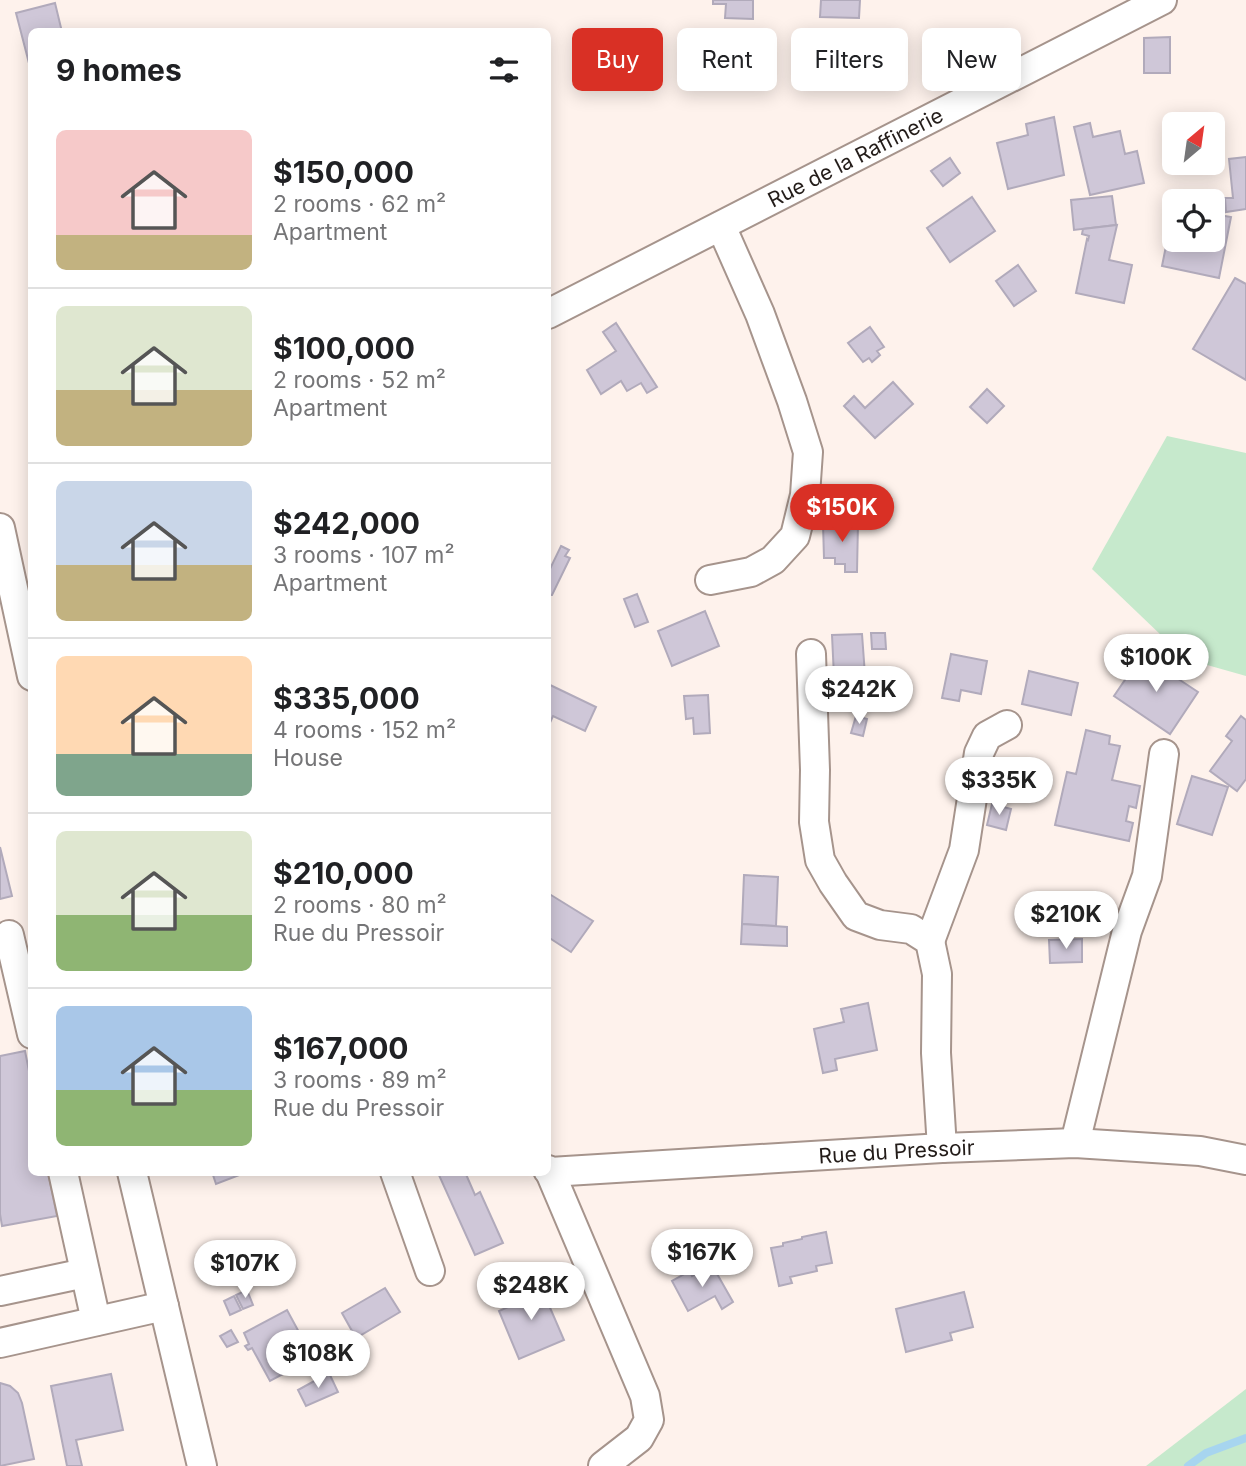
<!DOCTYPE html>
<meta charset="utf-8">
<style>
:root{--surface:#fff;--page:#f6f6f6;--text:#202124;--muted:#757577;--line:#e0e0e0;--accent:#d93025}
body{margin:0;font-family:Inter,sans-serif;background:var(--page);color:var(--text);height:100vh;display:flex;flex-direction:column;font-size:26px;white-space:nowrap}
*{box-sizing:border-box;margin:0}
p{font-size:23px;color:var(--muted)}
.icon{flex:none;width:38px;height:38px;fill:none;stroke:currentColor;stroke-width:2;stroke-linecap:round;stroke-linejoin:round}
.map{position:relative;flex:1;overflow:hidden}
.side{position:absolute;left:28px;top:28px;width:523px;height:1148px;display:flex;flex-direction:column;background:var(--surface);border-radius:10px;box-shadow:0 4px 18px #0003}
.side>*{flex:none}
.banner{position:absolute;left:572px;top:28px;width:569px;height:63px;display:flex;gap:14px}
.needle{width:46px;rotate:29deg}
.controls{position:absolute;left:1162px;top:112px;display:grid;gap:14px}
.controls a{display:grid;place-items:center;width:63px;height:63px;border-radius:10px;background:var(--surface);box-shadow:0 4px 18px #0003;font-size:35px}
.price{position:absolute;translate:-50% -60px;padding:0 16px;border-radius:24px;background:#fff;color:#222;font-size:23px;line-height:46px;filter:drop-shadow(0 2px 4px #0008)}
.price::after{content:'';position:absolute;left:50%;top:42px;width:21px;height:16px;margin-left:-10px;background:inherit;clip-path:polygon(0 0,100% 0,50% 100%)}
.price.active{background:var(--accent);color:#fff}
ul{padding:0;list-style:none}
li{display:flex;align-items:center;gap:21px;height:175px;padding:0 28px}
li+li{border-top:2px solid var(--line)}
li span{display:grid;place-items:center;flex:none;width:196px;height:140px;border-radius:10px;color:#555}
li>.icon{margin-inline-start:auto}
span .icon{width:84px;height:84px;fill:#fffc;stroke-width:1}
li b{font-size:30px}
h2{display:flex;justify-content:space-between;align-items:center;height:84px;padding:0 28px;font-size:30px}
.tag{padding:0 24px;border-radius:10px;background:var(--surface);box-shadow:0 4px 18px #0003;font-size:24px;line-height:63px}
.tag.active{background:var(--accent);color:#fff}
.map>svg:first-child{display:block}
.green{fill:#c6e9cc}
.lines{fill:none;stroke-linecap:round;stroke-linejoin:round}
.stream{stroke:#a7d5ef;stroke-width:8}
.building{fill:#cfc7d8;stroke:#b1aabb;stroke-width:2}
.minor-casing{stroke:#a6948c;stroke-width:32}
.minor{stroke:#fff;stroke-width:28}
.labels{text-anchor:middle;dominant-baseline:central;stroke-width:5;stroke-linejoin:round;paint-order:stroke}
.street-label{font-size:21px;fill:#231c19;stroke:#fef2ec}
</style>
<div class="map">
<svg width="1246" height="1466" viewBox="0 0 1246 1466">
<rect width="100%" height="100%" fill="#fef2ec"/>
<!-- green -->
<g class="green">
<polygon points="1167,436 1246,453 1246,676 1186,659 1092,569"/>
<polygon points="1246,1389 1246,1466 1146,1466"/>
</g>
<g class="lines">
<!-- stream -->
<polyline class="stream" points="1188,1466 1206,1453 1246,1438"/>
</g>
<!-- building -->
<g class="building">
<polygon points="713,0 753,0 753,19 725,18 726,4 713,4"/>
<polygon points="821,0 860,0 859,18 820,17"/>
<polygon points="55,3 62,32 32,32 31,71 16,13"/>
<polygon points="1170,37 1170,73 1144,73 1144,38"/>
<polygon points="1054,117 1064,175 1008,189 997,143 1028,135 1026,124"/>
<polygon points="1090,123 1093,137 1120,131 1125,154 1137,151 1144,183 1090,195 1074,127"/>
<polygon points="1246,157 1246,209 1226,212 1225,198 1233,198 1229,159"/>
<polygon points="950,158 960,173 943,186 931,171"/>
<polygon points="1112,196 1116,225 1074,230 1071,200"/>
<polygon points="972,197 995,231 950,262 927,228"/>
<polygon points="1174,206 1174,240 1213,240 1213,214 1231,217 1219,278 1162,266"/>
<polygon points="1117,225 1109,260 1132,265 1124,303 1076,293 1087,239 1088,240 1089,236 1082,234 1083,229"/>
<polygon points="1018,265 1036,291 1014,306 996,281"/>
<polygon points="1235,278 1246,284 1246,380 1193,349"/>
<polygon points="616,323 657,387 647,393 641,383 627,391 621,381 601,394 587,370 616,351 603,332"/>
<polygon points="870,327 884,347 877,351 880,355 872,362 869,358 863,362 848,343"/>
<polygon points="893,382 913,404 875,438 844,406 854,396 865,408"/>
<polygon points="987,389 1004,406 987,423 970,407"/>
<polygon points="858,523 857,572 845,572 845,564 835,564 835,558 824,558 823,524"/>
<polygon points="561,546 569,550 565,556 570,558 552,595 550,595 548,600 548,573"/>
<polygon points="637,594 648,622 635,627 624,599"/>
<polygon points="705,611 719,646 672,666 658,631"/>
<polygon points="871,633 885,633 886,649 872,649"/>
<polygon points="862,634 865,675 834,677 832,635"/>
<polygon points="951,654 987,661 981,694 961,690 959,701 942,698"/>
<polygon points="1142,655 1198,692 1170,734 1114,696"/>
<polygon points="1029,671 1078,683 1071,715 1022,704"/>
<polygon points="548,684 596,707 585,731 553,716 548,727"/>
<polygon points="708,695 710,733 694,734 693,718 686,719 684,696"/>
<polygon points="856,716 867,719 863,736 851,733"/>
<polygon points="1241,716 1246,720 1246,779 1237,791 1210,771 1232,741 1226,736"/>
<polygon points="1086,730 1110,736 1109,744 1120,746 1112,780 1140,786 1136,808 1129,806 1126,821 1133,823 1129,841 1055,825 1067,772 1076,774"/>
<polygon points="1000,774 1018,780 1012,801 994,796"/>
<polygon points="1192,776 1228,787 1212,835 1177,824"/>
<polygon points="992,804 1011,809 1006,830 987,825"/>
<polygon points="0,847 12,896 0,899"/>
<polygon points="744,875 778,877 776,926 742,924"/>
<polygon points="551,895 593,921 571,952 548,937 548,899"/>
<polygon points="742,924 787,927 787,946 741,944"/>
<polygon points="1082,939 1082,962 1050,963 1049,940"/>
<polygon points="868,1003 877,1050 835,1059 837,1070 823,1073 814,1029 844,1022 841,1009"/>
<polygon points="25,1051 32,1086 32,1172 48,1172 57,1216 2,1226 0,1214 0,1056"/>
<polygon points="212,1172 247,1172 216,1184"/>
<polygon points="465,1172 475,1195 480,1192 503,1243 475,1255 438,1173"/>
<polygon points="826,1232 832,1263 816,1266 817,1271 790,1277 792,1283 779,1286 771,1248 783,1246 783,1243 802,1239 802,1237"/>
<polygon points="712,1265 733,1302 722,1309 715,1296 688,1311 672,1281 690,1271 692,1276"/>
<polygon points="538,1280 564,1340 519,1359 499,1311 524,1300 519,1288"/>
<polygon points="385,1288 400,1312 356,1338 342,1313"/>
<polygon points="247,1290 253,1305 243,1309 236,1295"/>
<polygon points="964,1292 973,1327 950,1333 952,1340 906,1352 896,1309"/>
<polygon points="234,1296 241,1310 230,1315 224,1301"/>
<polygon points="287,1310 313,1358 270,1381 252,1348 248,1350 245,1346 249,1344 244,1333"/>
<polygon points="231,1330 238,1342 227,1347 220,1336"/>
<polygon points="329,1373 338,1392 306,1406 298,1390"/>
<polygon points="111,1374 123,1430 76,1440 82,1466 67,1466 51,1386"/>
<polygon points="0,1383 10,1386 18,1393 22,1403 34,1459 0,1466"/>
</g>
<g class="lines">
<defs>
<g id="minor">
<path id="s1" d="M548,314L1162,0"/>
<polyline points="0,528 32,676"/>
<polyline points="710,580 751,572 773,560 795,536 805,495 808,452 792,401 760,314 721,226"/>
<polyline points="811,654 815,770 814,822 820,860 833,883 856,916 880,925 911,929 930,941 937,974 936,1053 942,1148"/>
<polyline points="9,935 32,1034"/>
<polyline points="930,941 964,850 979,753 987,736 1007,725"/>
<polyline points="1075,1143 1127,931 1147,876 1164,754"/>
<path id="s2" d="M548,1170L550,1172L942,1148L1075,1143L1200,1151L1246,1160"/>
<polyline points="63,1172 96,1321"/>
<polyline points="132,1172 202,1466"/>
<polyline points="395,1172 430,1271"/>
<polyline points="550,1172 645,1396 649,1420 639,1438 603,1466"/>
<polyline points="0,1291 85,1273"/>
<polyline points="0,1343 164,1306"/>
</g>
</defs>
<!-- minor casing -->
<use href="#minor" class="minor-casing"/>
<!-- minor -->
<use href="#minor" class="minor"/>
</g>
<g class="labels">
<!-- street labels -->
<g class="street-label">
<text stroke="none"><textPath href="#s1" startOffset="345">Rue de la Raffinerie</textPath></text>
<text stroke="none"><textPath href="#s2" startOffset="350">Rue du Pressoir</textPath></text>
</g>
</g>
</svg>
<div class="controls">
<a><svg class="needle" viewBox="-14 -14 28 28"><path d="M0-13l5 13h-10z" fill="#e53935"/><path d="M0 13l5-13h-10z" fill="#757577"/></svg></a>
<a><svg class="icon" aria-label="locate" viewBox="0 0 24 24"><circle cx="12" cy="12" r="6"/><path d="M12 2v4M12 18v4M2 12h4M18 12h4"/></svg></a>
</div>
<b class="price active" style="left:842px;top:544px">$150K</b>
<b class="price" style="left:1156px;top:694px">$100K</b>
<b class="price" style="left:859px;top:726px">$242K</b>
<b class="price" style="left:999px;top:817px">$335K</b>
<b class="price" style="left:1066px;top:951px">$210K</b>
<b class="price" style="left:702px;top:1289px">$167K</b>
<b class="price" style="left:245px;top:1300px">$107K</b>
<b class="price" style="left:531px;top:1322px">$248K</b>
<b class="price" style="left:318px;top:1390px">$108K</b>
<div class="banner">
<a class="tag active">Buy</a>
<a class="tag">Rent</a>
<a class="tag">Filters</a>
<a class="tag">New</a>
</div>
<section class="side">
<h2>9 homes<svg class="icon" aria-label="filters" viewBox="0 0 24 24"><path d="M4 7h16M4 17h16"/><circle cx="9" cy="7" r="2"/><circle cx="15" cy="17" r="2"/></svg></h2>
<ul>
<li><span style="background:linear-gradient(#f6c9c9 75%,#c2b280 0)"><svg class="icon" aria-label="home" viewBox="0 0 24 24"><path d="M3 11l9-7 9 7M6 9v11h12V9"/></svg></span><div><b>$150,000</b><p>2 rooms · 62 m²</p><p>Apartment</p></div></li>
<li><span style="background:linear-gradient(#dfe7d0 60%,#c2b280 0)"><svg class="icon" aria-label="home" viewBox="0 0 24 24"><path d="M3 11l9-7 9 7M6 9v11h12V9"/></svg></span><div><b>$100,000</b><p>2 rooms · 52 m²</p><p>Apartment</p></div></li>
<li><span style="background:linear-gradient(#c9d6e8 60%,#c2b280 0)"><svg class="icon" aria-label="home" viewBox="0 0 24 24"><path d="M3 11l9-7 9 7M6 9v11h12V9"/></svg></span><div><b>$242,000</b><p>3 rooms · 107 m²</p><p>Apartment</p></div></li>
<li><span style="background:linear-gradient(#ffd9b3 70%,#7fa58c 0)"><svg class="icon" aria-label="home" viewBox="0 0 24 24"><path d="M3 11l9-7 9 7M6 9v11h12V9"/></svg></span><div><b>$335,000</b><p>4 rooms · 152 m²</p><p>House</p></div></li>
<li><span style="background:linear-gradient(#dfe7d0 60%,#8fb573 0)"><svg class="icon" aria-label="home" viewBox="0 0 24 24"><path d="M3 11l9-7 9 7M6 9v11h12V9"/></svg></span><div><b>$210,000</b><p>2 rooms · 80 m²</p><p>Rue du Pressoir</p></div></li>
<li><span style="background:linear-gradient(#a9c7e8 60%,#8fb573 0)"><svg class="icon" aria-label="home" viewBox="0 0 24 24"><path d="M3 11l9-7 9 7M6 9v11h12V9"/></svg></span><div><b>$167,000</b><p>3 rooms · 89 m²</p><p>Rue du Pressoir</p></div></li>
</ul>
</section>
</div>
